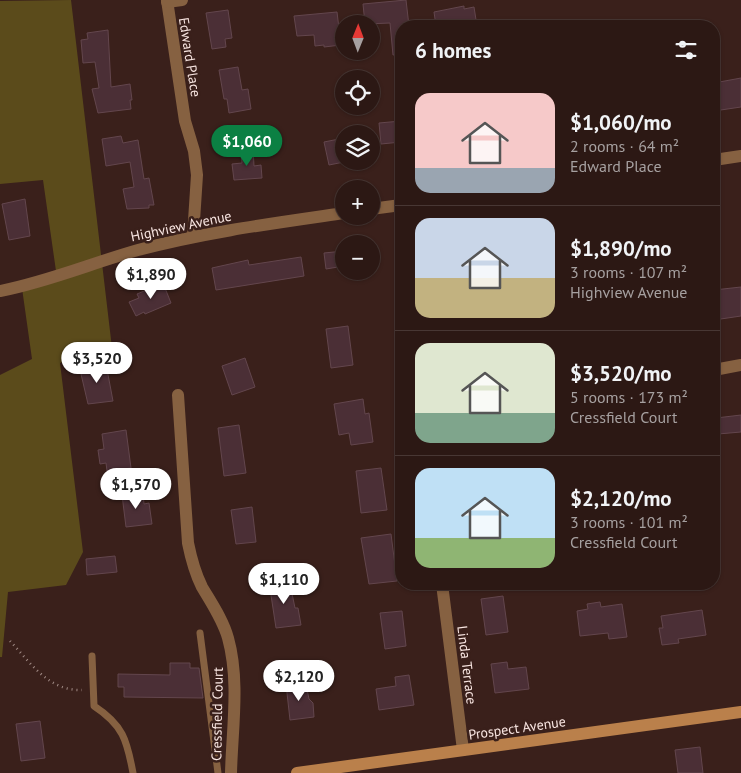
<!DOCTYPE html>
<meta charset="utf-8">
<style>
:root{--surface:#2c1814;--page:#34211d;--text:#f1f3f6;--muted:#a6a0a0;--line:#483734;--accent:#0b8043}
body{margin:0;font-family:"PT Sans",sans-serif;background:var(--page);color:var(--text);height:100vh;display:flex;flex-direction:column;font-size:19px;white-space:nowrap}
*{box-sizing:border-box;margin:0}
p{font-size:16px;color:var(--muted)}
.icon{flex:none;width:28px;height:28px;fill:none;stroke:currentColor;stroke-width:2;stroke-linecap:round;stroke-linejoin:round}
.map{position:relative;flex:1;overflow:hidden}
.panel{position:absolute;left:395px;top:20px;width:325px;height:570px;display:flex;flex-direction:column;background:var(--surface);border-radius:20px;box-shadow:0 1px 4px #0004,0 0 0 1px var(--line)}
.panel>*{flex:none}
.needle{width:32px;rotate:1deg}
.fabs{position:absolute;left:335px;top:15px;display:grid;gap:10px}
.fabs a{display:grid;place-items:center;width:45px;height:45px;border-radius:50%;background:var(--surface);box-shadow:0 1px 4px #0004,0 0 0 1px var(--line);font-size:25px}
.price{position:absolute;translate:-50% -42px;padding:0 11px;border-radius:18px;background:#fff;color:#222;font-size:16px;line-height:32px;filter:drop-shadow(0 1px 2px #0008)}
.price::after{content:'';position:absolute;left:50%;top:30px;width:15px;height:11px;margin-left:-8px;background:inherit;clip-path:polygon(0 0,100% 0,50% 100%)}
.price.active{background:var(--accent);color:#fff}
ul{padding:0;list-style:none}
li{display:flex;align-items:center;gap:15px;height:125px;padding:0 20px}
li+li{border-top:1px solid var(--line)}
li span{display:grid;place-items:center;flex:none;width:140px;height:100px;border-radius:15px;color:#555}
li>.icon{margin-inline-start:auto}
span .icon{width:60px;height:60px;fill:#fffc;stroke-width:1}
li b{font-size:21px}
h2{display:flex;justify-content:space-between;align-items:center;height:60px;padding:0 20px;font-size:21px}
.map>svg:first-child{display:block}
.green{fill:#5b4b1b}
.building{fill:#4b2f36;stroke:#63464d}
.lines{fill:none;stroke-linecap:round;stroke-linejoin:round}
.path{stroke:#a18b86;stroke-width:2.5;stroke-dasharray:1 4;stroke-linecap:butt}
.lane{stroke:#866141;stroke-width:7}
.street{stroke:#866141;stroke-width:12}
.secondary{stroke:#ba804b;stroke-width:12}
.labels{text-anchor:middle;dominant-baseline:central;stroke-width:5;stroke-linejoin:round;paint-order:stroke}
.street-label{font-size:14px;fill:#f8e5e1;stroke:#3a201b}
</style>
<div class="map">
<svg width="741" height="773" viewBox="0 0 741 773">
<rect width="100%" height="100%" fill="#3a201b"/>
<!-- green -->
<polygon class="green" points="71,0 112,348 60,363 83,552 66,585 8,592 2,657 0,657 0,375 32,359 21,281 57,278 43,180 0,184 0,1"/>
<!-- building -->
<g class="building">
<polygon points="406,0 409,26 401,26 401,54 393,55 390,23 365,24 363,4"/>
<polygon points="464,6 464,9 474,7 477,26 436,26 434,12"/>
<polygon points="228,10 232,38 225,39 226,47 212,49 206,13"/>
<polygon points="337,12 341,45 324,47 324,45 315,46 314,35 297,36 294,16"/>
<polygon points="108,30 111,87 130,84 132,100 130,100 131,109 98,113 92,89 99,88 95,62 83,63 81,40 88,39 87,33"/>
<polygon points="238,67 242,90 248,89 251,109 229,113 227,99 224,99 219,70"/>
<polygon points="741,78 741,107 714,111 714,83"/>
<polygon points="401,121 401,142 381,144 379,123"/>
<polygon points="121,136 123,143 138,140 144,179 149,178 154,205 149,205 149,208 127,209 123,189 134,187 130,162 106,166 102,139"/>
<polygon points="344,138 344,162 329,165 324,142"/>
<polygon points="253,148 254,166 261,165 262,178 234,180 232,164 242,163 241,149"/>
<polygon points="25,199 30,236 9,240 2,204"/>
<polygon points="344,251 344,266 326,269 324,253"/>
<polygon points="301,257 304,276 216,290 212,268 248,260 249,265"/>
<polygon points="163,283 171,303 145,314 144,312 136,316 129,302 139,298 137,294"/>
<polygon points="741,287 741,316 714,320 714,290"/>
<polygon points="348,326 353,365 331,368 326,329"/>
<polygon points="245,358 255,387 232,395 222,366"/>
<polygon points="106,364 113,401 88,404 81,374 85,373 84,366"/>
<polygon points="363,399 365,414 369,413 373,442 351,445 349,433 339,435 334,404"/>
<polygon points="741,415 741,432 718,434 716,418"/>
<polygon points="239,425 246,473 224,476 218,428"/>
<polygon points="126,430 131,468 107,471 106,463 100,464 98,450 104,449 102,434"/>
<polygon points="381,468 387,510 361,513 356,471"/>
<polygon points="143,493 144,504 149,503 152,524 126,527 122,495"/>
<polygon points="252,507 256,542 236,544 231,510"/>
<polygon points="391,534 397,581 369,584 361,538"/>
<polygon points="115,556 117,572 87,575 86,559"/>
<polygon points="289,579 295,608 298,608 301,625 276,628 269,582"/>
<polygon points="503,596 508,632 486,635 481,599"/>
<polygon points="600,602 601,607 622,604 627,637 609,639 608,633 580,636 577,611 588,609 587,604"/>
<polygon points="702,610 706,635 678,639 679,643 662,645 659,628 663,628 661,616"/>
<polygon points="402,611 406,646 385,649 380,613"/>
<polygon points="507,662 508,669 526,667 529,689 495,693 491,664"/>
<polygon points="170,663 190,663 190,668 199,668 203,698 124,697 124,687 118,687 118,674 170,675"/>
<polygon points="409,675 414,705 379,710 376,689 396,686 395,677"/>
<polygon points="303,682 304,690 307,689 309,699 313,703 314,717 290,720 286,684"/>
<polygon points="40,721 45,758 21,761 16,724"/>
<polygon points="700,747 703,773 678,773 675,750"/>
</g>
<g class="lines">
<!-- path -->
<path class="path" d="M10,641C31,663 48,691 82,690"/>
<!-- lane -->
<g class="lane">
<polyline points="200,633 218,773"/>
<path d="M92,656L94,706C123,725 127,740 133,773"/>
</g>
<!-- street -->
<g class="street">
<polyline points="167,0 185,121 194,151 197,175 193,236"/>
<polyline points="167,2 182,0"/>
<polyline points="714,160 741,156"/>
<polyline points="371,209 401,205"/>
<path d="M0,291C47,282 92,263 138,250C206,232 275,223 344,213"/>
<polyline points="714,370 741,365"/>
<path d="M178,395L188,543C191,558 195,573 202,587C212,604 223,620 228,638C240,681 232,730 231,773"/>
<polyline points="442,584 463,750"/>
</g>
<!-- secondary -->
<polyline class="secondary" points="297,773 741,712"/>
</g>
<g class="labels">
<!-- street labels -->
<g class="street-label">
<text transform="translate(190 57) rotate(81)">Edward Place</text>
<text transform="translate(181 226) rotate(-12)">Highview Avenue</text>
<text transform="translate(467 665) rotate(83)">Linda Terrace</text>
<text transform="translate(217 714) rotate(-89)">Cressfield Court</text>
<text transform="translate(517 728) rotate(-8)">Prospect Avenue</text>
</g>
</g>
</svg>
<div class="fabs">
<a><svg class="needle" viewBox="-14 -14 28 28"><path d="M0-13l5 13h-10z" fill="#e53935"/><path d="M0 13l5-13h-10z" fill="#a6a0a0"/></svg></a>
<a><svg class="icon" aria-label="locate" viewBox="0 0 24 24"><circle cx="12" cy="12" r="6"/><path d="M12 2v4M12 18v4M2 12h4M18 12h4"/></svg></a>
<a><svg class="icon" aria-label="layers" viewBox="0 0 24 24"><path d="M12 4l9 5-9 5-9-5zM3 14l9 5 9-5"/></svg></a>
<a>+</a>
<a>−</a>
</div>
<b class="price active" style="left:247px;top:167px">$1,060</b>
<b class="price" style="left:151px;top:300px">$1,890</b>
<b class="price" style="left:97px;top:384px">$3,520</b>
<b class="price" style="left:136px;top:510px">$1,570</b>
<b class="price" style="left:284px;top:605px">$1,110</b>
<b class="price" style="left:299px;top:702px">$2,120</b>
<section class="panel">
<h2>6 homes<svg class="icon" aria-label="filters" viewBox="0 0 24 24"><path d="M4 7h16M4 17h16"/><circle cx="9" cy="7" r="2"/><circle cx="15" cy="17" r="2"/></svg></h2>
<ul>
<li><span style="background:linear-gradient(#f6c9c9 75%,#9aa5b1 0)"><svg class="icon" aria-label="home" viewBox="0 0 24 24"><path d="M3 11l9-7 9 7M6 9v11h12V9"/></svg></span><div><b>$1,060/mo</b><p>2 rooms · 64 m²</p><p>Edward Place</p></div></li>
<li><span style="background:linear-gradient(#c9d6e8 60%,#c2b280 0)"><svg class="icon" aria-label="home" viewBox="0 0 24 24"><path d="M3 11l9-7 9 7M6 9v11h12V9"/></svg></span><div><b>$1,890/mo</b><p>3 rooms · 107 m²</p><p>Highview Avenue</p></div></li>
<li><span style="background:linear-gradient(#dfe7d0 70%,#7fa58c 0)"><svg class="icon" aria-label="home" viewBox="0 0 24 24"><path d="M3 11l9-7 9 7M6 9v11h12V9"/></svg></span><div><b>$3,520/mo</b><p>5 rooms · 173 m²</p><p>Cressfield Court</p></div></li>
<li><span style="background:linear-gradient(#bfe0f5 70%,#8fb573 0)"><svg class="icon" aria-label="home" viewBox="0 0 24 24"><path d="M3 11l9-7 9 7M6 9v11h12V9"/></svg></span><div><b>$2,120/mo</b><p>3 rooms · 101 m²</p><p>Cressfield Court</p></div></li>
</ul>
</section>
</div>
